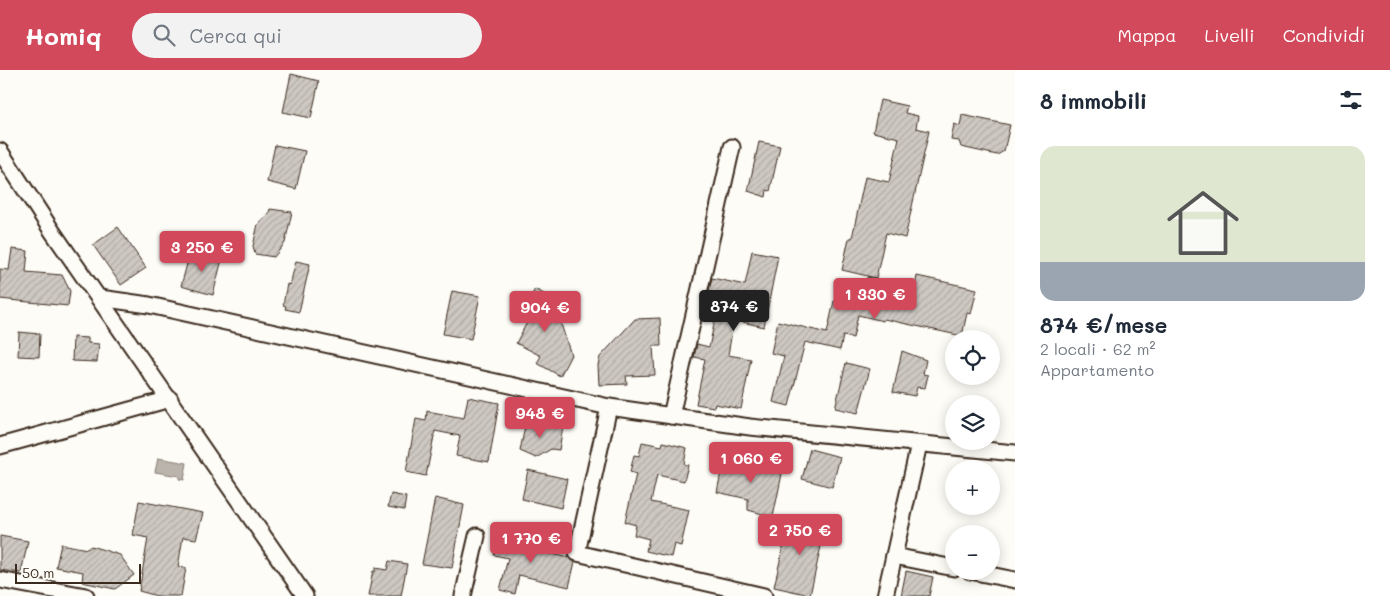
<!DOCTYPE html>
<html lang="it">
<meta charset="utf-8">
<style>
:root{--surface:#fff;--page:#f2f2f3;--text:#1f2937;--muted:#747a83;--accent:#d1495b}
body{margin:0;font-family:Mali,sans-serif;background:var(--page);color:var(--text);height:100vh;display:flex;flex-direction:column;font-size:19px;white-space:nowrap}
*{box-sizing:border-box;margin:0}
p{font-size:16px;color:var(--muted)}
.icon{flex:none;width:28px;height:28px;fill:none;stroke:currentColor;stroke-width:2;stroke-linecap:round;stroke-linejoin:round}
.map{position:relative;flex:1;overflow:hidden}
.drawer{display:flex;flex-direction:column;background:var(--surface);width:375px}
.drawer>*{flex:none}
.buttons{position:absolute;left:945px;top:260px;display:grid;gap:10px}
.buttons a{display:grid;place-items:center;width:55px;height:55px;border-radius:50%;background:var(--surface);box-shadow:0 2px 12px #0003;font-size:25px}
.scale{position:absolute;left:15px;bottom:12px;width:126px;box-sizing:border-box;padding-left:5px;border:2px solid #3b2a1e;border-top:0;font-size:14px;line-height:18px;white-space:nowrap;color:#3b2a1e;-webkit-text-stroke:4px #fdfcf7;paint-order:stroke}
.price{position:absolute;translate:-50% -42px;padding:0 11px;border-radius:5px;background:var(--accent);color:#fff;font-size:16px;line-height:32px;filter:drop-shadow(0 1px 2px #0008)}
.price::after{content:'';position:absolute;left:50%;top:30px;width:15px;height:11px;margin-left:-8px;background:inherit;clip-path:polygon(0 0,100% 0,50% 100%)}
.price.selected{background:#222;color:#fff}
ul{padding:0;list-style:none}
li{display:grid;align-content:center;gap:10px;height:265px;padding:0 25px}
li span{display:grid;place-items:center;height:155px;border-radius:15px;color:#555}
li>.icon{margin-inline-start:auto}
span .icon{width:90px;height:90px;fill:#fffc;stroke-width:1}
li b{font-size:21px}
h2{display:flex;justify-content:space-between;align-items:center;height:60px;padding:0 25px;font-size:21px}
header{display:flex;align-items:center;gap:30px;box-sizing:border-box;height:70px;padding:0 25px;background:var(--accent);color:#fff}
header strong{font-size:24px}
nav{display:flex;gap:28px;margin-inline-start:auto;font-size:18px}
.search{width:350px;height:45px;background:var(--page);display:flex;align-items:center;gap:12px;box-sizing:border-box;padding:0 18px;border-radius:28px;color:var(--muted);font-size:19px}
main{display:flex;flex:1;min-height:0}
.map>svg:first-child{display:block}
.water{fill:#bbb4ad;stroke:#887d74}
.building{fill:url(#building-hatch);stroke:#3b2a1e}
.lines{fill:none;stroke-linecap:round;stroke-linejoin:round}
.street-casing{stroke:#3b2a1e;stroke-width:19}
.street{stroke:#fdfcf7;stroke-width:15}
</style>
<header>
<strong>Homiq</strong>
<div class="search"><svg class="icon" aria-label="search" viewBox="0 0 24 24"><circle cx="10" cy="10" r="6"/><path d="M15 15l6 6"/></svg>Cerca qui</div>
<nav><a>Mappa</a><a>Livelli</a><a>Condividi</a></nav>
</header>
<main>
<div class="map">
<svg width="1015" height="526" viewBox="0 0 1015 526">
<defs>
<pattern id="building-hatch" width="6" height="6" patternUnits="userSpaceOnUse" patternTransform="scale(1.25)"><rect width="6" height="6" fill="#cdc8c2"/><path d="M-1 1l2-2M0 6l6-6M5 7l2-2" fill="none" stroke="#b1aca6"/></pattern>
</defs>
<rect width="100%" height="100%" fill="#fdfcf7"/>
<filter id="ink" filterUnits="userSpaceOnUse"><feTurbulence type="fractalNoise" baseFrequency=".02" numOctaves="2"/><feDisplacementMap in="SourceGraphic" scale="10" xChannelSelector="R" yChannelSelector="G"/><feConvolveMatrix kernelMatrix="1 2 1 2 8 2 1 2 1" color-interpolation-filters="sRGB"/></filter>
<g filter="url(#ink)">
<!-- water -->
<polygon class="water" points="158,388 187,393 184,410 179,409 179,406 155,402"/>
<!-- building -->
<g class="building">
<polygon points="291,4 319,11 311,48 283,42"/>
<polygon points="880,30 907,36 905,43 918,46 916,58 929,61 905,168 886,163 876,208 842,200 849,168 852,168 865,107 889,112 899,68 873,62"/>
<polygon points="962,45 1010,55 1004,81 997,85 961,77 959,71 951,70 954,54 960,56"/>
<polygon points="759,72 780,76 770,121 767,120 766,127 748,121"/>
<polygon points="275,75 305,81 296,119 267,112"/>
<polygon points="270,139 292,142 285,173 274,187 255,184 253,176 258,154 268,145"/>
<polygon points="118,157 146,198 121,215 93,175"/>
<polygon points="12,179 28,181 26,202 62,205 70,221 68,236 0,229 0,199 9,200"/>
<polygon points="752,181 778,186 764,257 734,250 728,285 751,289 741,339 715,334 714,337 696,334 705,289 694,287 697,274 709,277 720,227 708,225 712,208 745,215"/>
<polygon points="190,183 222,189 213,225 181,216"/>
<polygon points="296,191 310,194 299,242 285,239 286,236 283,235 287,214 290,215"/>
<polygon points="917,206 977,219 971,244 967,243 962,266 884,249 883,251 858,245 853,268 843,266 840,280 805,272 789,336 773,332 784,286 771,283 778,251 827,263 834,231 860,237 867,207 915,217"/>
<polygon points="535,219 553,229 571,285 560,306 537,293 541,286 516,273 530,247 522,243"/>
<polygon points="452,221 480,226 471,269 443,264"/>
<polygon points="660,248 661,276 653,276 655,305 626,306 627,314 599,315 598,295 600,287 635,249"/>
<polygon points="19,262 40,264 39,287 18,286"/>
<polygon points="73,267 88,268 88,273 99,274 97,292 72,291"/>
<polygon points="902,281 926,290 923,304 928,305 925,318 917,317 915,326 893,322"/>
<polygon points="846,293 870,299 858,343 835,338"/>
<polygon points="468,327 499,333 489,392 456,386 460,366 435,361 426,406 406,402 416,349 426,351 427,341 464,348"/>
<polygon points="526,351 563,357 559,380 551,379 536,388 520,381"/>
<polygon points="642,372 662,376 663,372 687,378 684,394 688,395 684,411 657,405 651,432 689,440 681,476 674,474 671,487 646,481 649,469 634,465 636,455 625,452 636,404 630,402 634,385 639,386"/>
<polygon points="810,379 840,387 832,417 802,409"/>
<polygon points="736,387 768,398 783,399 773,447 748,440 748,429 717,422 724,388 733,390"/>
<polygon points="528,400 567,409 561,438 522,429"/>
<polygon points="391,424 406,427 404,440 388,437"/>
<polygon points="435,428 464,435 452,498 422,494"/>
<polygon points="139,431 203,443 196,469 183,467 178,497 186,498 181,526 157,526 139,521 148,468 133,465"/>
<polygon points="790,447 826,454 810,525 774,517"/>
<polygon points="499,462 528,469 526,478 570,488 575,492 569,517 519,505 515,524 500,520 508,488 494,485"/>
<polygon points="0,466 28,471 21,503 0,500"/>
<polygon points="61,474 87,479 91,476 120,485 134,505 115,519 82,512 83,502 56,497"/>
<polygon points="389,491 407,494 401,526 368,526 373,501 375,502 375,498 387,500"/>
<polygon points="906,501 933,507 929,526 901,526"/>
</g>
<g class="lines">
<defs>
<g id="street">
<polyline points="0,81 52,161 305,526"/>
<polyline points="100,228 149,235 609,337 750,357 1015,383"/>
<polyline points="609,337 577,483 764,526"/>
<polyline points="671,346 732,77"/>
<polyline points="0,376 170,329"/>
<polyline points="894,486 954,498"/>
<polyline points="970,501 1015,510"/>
<polyline points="0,510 86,526"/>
<polyline points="463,526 477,466"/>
<polyline points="885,526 919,374"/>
</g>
</defs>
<!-- street casing -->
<use href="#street" class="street-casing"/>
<!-- street -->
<use href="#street" class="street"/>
</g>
</g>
</svg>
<div class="buttons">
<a><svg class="icon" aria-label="locate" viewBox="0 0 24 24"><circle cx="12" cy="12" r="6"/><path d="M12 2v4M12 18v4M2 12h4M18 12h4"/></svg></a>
<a><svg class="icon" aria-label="layers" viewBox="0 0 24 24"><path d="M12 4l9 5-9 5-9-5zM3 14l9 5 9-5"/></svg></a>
<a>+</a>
<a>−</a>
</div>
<div class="scale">50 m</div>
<b class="price" style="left:202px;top:203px">3 250 €</b>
<b class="price" style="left:875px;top:250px">1 330 €</b>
<b class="price selected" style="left:734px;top:262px">874 €</b>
<b class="price" style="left:545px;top:263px">904 €</b>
<b class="price" style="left:540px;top:369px">948 €</b>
<b class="price" style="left:751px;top:414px">1 060 €</b>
<b class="price" style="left:800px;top:486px">2 750 €</b>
<b class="price" style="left:531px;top:494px">1 770 €</b>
</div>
<section class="drawer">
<h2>8 immobili<svg class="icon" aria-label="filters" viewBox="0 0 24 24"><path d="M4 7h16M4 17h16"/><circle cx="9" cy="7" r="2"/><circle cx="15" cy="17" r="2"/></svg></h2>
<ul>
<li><span style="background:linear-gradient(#dfe7d0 75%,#9aa5b1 0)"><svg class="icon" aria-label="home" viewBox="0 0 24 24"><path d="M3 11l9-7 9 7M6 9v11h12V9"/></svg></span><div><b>874 €/mese</b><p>2 locali · 62 m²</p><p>Appartamento</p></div></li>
</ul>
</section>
</main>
